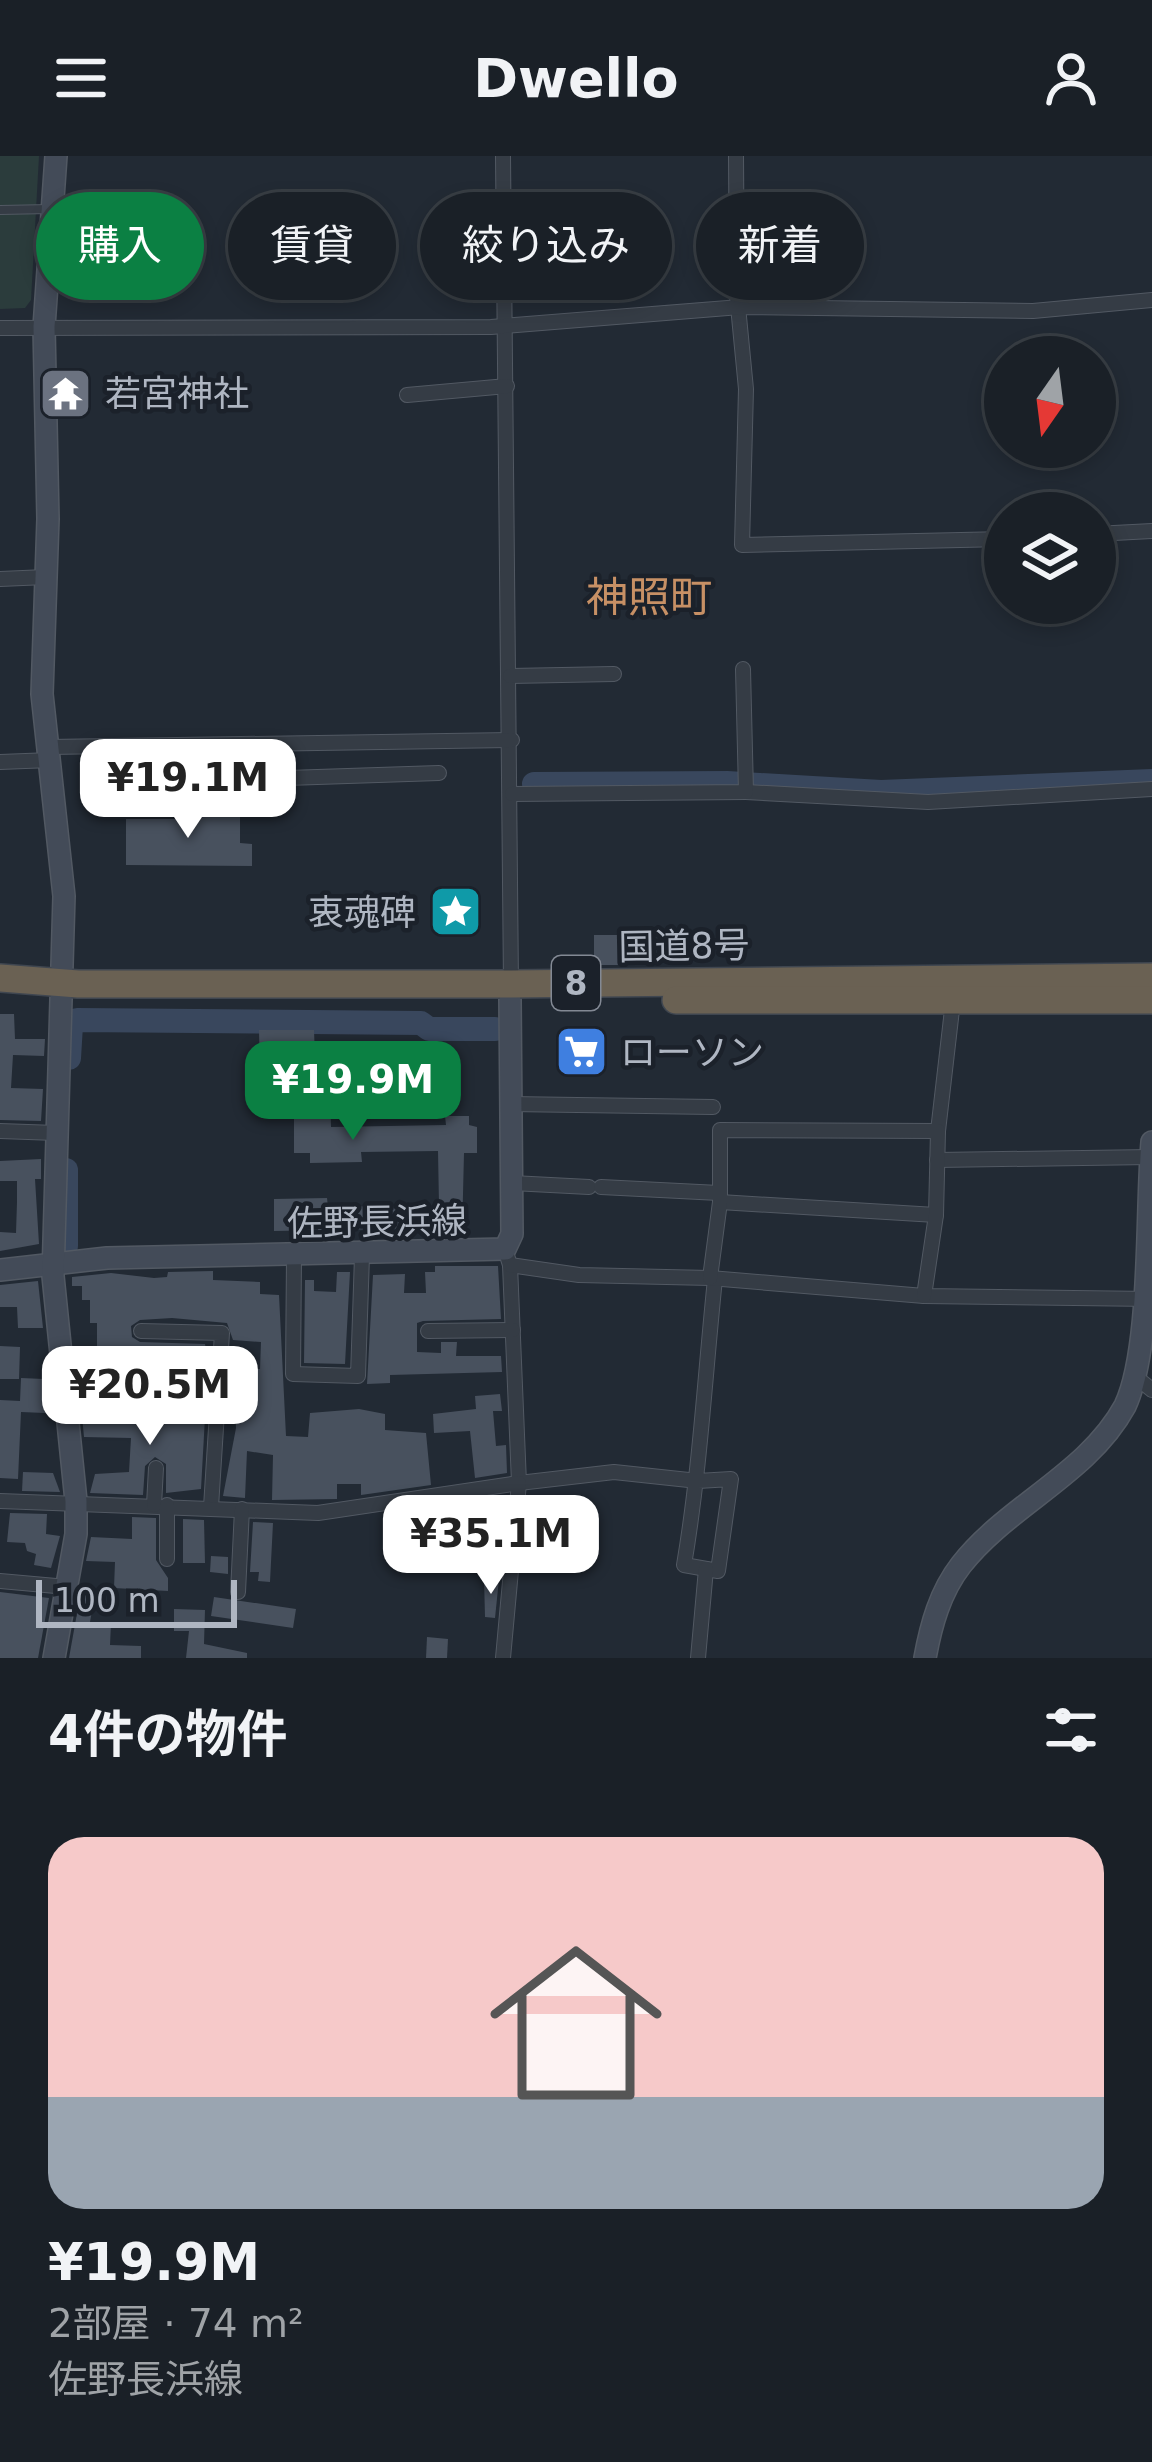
<!DOCTYPE html>
<html lang="ja">
<meta charset="utf-8">
<style>
:root{--surface:#1a2027;--page:#23282f;--text:#f1f3f6;--muted:#9fa3a7;--line:#383e44;--accent:#0b8043}
body{margin:0;font-family:"DejaVu Sans","Noto Sans JP",sans-serif;background:var(--page);color:var(--text);height:100vh;display:flex;flex-direction:column;font-size:45px;white-space:nowrap}
*{box-sizing:border-box;margin:0}
p{font-size:39px;color:var(--muted)}
.icon{flex:none;width:66px;height:66px;fill:none;stroke:currentColor;stroke-width:2;stroke-linecap:round;stroke-linejoin:round}
.map{position:relative;height:1502px;overflow:hidden}
.side{display:flex;flex-direction:column;background:var(--surface);flex:1}
.side>*{flex:none}
.top-card{position:absolute;left:36px;top:36px;width:1080px;height:108px;display:flex;gap:24px}
.needle{width:78px;rotate:194deg}
.tools{position:absolute;left:984px;top:180px;display:grid;gap:24px}
.tools a{display:grid;place-items:center;width:132px;height:132px;border-radius:50%;background:var(--surface);box-shadow:0 6px 18px #0003,0 0 0 3px var(--line);font-size:60px}
.scale{position:absolute;left:36px;bottom:30px;width:201px;box-sizing:border-box;padding-left:12px;border:6px solid #afb6c2;border-top:0;font-size:33px;line-height:42px;white-space:nowrap;color:#afb6c2;-webkit-text-stroke:9px #1b212a;paint-order:stroke}
.price{position:absolute;translate:-50% -102px;padding:0 27px;border-radius:24px;background:#fff;color:#222;font-size:39px;line-height:78px;filter:drop-shadow(0 3px 6px #0008)}
.price::after{content:'';position:absolute;left:50%;top:72px;width:36px;height:27px;margin-left:-18px;background:inherit;clip-path:polygon(0 0,100% 0,50% 100%)}
.price.active{background:var(--accent);color:#fff}
ul{padding:0;list-style:none}
li{display:grid;align-content:center;gap:24px;height:636px;padding:0 48px}
li+li{border-top:3px solid var(--line)}
li span{display:grid;place-items:center;height:372px;border-radius:36px;color:#555}
li>.icon{margin-inline-start:auto}
span .icon{width:216px;height:216px;fill:#fffc;stroke-width:1}
li b{font-size:51px}
h2{display:flex;justify-content:space-between;align-items:center;height:144px;padding:0 48px;font-size:51px}
.pill{padding:0 42px;border-radius:54px;background:var(--surface);box-shadow:0 6px 18px #0003,0 0 0 3px var(--line);font-size:42px;line-height:108px}
.pill.active{background:var(--accent);color:#fff}
header{display:flex;justify-content:space-between;align-items:center;height:156px;padding:0 48px;background:var(--surface);font-size:54px;font-weight:700}
.map>svg:first-child{display:block}
.green{fill:#2b3c3c}
.lines{fill:none;stroke-linecap:round;stroke-linejoin:round}
.river{stroke:#39475d;stroke-width:24}
.building{fill:#48515e}
.lane-casing{stroke:#525963;stroke-width:10}
.street-casing{stroke:#525963;stroke-width:16}
.secondary-casing{stroke:#525963;stroke-width:24}
.highway-casing{stroke:#3f4650;stroke-width:30}
.lane{stroke:#353c45;stroke-width:8}
.street{stroke:#353c45;stroke-width:14}
.secondary{stroke:#434b58;stroke-width:21}
.highway{stroke:#6a6153;stroke-width:27}
.labels{text-anchor:middle;dominant-baseline:central;stroke-width:9;stroke-linejoin:round;paint-order:stroke}
.shield{fill:#1b212a;stroke:#838994;stroke-width:3}
.shield-label{font-size:33px;font-weight:bold;fill:#afb6c2}
.poi-label{font-size:36px;fill:#afb6c2;stroke:#1b212a;text-anchor:start}
.street-label{font-size:36px;fill:#afb6c2;stroke:#1b212a}
.quarter-label{font-size:42px;fill:#c79065;stroke:#1b212a}
</style>
<header><svg class="icon" aria-label="menu" viewBox="0 0 24 24"><path d="M4 6h16M4 12h16M4 18h16"/></svg>Dwello<svg class="icon" aria-label="person" viewBox="0 0 24 24"><circle cx="12" cy="8" r="4"/><path d="M4 21q1-7 8-7t8 7"/></svg></header>
<div class="map">
<svg width="1152" height="1502" viewBox="0 0 1152 1502">
<rect width="100%" height="100%" fill="#222a34"/>
<!-- green -->
<polygon class="green" points="0,0 39,0 31,144 25,152 0,153"/>
<g class="lines">
<!-- river -->
<g class="river">
<polyline points="534,628 727,627 881,636 1152,625"/>
<polyline points="69,902 71,869 77,864 421,867 429,873 495,873"/>
<polyline points="66,1014 66,1090"/>
</g>
</g>
<!-- building -->
<g class="building">
<polygon points="182,650 203,650 203,658 240,658 240,687 252,688 252,710 126,709 126,663 181,663"/>
<rect x="594" y="779" width="47" height="30"/>
<polygon points="0,858 14,858 15,883 45,883 44,900 13,899 11,932 43,933 41,965 0,964"/>
<polygon points="259,874 314,874 315,901 329,901 331,971 446,969 445,960 469,960 469,969 477,971 477,997 464,997 462,1079 440,1079 439,1072 274,1075 274,1043 327,1042 328,1051 439,1049 438,995 361,996 362,1006 310,1007 310,997 294,997 294,961 261,962"/>
<rect x="568" y="885" width="29" height="24"/>
<polygon points="41,1003 41,1023 35,1023 39,1088 0,1095 0,1076 16,1077 17,1046 17,1025 0,1025 0,1005"/>
<polygon points="435,1110 498,1110 501,1163 423,1165 417,1167 417,1196 441,1197 441,1186 457,1186 456,1200 501,1200 502,1216 390,1219 390,1227 367,1228 373,1119 405,1118 404,1137 426,1137 425,1116 435,1116"/>
<polygon points="213,1115 213,1124 260,1126 260,1138 279,1139 286,1280 308,1281 310,1257 359,1253 385,1258 385,1274 426,1277 431,1329 361,1339 361,1328 337,1328 337,1343 272,1344 273,1299 247,1295 245,1342 223,1340 236,1272 235,1250 229,1245 231,1213 260,1213 261,1186 233,1184 227,1167 172,1162 140,1164 131,1170 132,1181 140,1186 205,1188 209,1209 84,1206 85,1192 97,1193 97,1167 90,1167 90,1144 82,1144 82,1130 72,1130 72,1121 111,1117 154,1122 167,1121 168,1116"/>
<polygon points="337,1116 350,1116 345,1208 304,1207 305,1124 314,1124 314,1135 336,1136"/>
<polygon points="38,1125 43,1172 18,1172 17,1151 0,1151 0,1129"/>
<polygon points="0,1190 20,1191 19,1223 0,1223"/>
<polygon points="21,1222 44,1223 45,1257 21,1256 18,1323 0,1322 0,1244 20,1245"/>
<polygon points="119,1226 136,1227 135,1265 205,1261 201,1333 166,1337 166,1308 155,1301 145,1310 143,1339 90,1337 95,1318 129,1316 131,1282 84,1281 82,1260 118,1260"/>
<polygon points="500,1238 502,1255 493,1255 496,1290 506,1289 507,1317 475,1322 470,1275 434,1277 433,1258 476,1253 475,1240"/>
<polygon points="23,1316 53,1317 60,1336 22,1335"/>
<polygon points="476,1345 476,1353 483,1354 482,1383 494,1384 492,1404 452,1401 451,1411 400,1404 404,1380 459,1387 460,1362 428,1365 427,1352"/>
<polygon points="10,1357 47,1358 46,1378 60,1380 51,1412 34,1409 36,1398 27,1395 25,1387 7,1386"/>
<polygon points="132,1361 156,1362 156,1404 168,1422 168,1435 114,1432 115,1406 86,1405 91,1381 132,1383"/>
<polygon points="183,1363 204,1364 205,1407 183,1407"/>
<polygon points="253,1366 273,1367 270,1426 258,1425 259,1416 250,1416"/>
<polygon points="211,1400 228,1401 228,1418 210,1416"/>
<polygon points="484,1422 499,1423 495,1462 485,1461"/>
<polygon points="81,1435 95,1438 90,1466 111,1467 110,1489 141,1490 141,1502 69,1502"/>
<polygon points="0,1436 49,1442 38,1502 0,1502"/>
<polygon points="214,1441 296,1453 293,1472 211,1460"/>
<polygon points="174,1453 205,1454 204,1488 247,1497 247,1502 186,1502 189,1475 174,1475"/>
<polygon points="427,1481 448,1483 447,1502 426,1502"/>
</g>
<g class="lines">
<defs>
<polyline id="lane" points="0,54 50,53"/>
<g id="street">
<polyline points="503,0 511,829"/>
<polyline points="736,0 737,140 746,233 742,389 1005,383"/>
<polyline points="0,172 491,171 740,151 1033,155 1152,144"/>
<polyline points="407,239 507,230"/>
<polyline points="1095,378 1152,375"/>
<polyline points="0,423 46,421"/>
<polyline points="510,520 614,518"/>
<polyline points="49,591 512,584"/>
<polyline points="0,606 51,604"/>
<polyline points="287,627 287,622 439,617"/>
<polyline points="746,636 928,646 1152,633"/>
<polyline points="512,638 746,636 743,513"/>
<polyline points="510,948 713,951"/>
<polyline points="0,975 56,977"/>
<polyline points="938,975 953,845"/>
<polyline points="937,1004 1151,1001"/>
<polyline points="512,1027 589,1031"/>
<polyline points="601,1031 719,1037"/>
<polyline points="720,1046 936,1059"/>
<path d="M505,1093L510,1109L519,1327L614,1316L698,1325L731,1323L718,1415L684,1409C700,1314 705,1219 715,1123"/>
<polyline points="294,1101 293,1218 358,1220 362,1100"/>
<polyline points="510,1109 579,1119 710,1122 924,1140 1152,1143"/>
<polyline points="710,1122 720,1046 720,974 938,975 936,1059 924,1140"/>
<polyline points="141,1175 222,1177 211,1351"/>
<polyline points="428,1175 513,1174"/>
<polyline points="1137,1222 1152,1234"/>
<polyline points="160,1243 216,1246"/>
<polyline points="0,1345 318,1357 519,1327 503,1502"/>
<polyline points="154,1349 156,1312"/>
<polyline points="167,1403 167,1349"/>
<polyline points="0,1425 67,1431"/>
<polyline points="238,1436 242,1353"/>
<polyline points="698,1502 706,1413"/>
</g>
<g id="secondary">
<polyline points="0,1114 107,1102 505,1093 512,1078 510,844"/>
<polyline points="54,1502 76,1378 76,1345 53,1120 64,740 42,538 48,363 44,171 56,0"/>
<path d="M925,1502C931,1469 940,1436 961,1409C1008,1349 1088,1318 1125,1250C1152,1193 1146,1055 1152,986"/>
</g>
<g id="highway">
<polyline points="0,822 78,828 511,828 1152,821"/>
<polyline points="676,844 1152,844"/>
</g>
</defs>
<!-- lane casing -->
<use href="#lane" class="lane-casing"/>
<!-- street casing -->
<use href="#street" class="street-casing"/>
<!-- secondary casing -->
<use href="#secondary" class="secondary-casing"/>
<!-- highway casing -->
<use href="#highway" class="highway-casing"/>
<!-- lane -->
<use href="#lane" class="lane"/>
<!-- street -->
<use href="#street" class="street"/>
<!-- secondary -->
<use href="#secondary" class="secondary"/>
<!-- highway -->
<use href="#highway" class="highway"/>
</g>
<!-- icons -->
<defs>
<symbol id="temple-square" viewBox="-11 -11 22 22"><rect x="-9" y="-9" width="18" height="18" rx="4" fill="#6b7280" stroke="#1b212a"/><path d="M0-6L5-2H3V0L6.5 2.5H4V6H1.5V3h-3V6H-4V2.5H-6.5L-3 0V-2H-5Z" fill="#fff"/></symbol>
<symbol id="sight-square" viewBox="-11 -11 22 22"><rect x="-9" y="-9" width="18" height="18" rx="4" fill="#0f9aa8" stroke="#1b212a"/><path d="M0-6L1.8-2.2L6-1.7L2.9 1.2L3.7 5.4L0 3.3L-3.7 5.4L-2.9 1.2L-6-1.7L-1.8-2.2Z" fill="#fff"/></symbol>
<symbol id="supermarket-square" viewBox="-11 -11 22 22"><rect x="-9" y="-9" width="18" height="18" rx="4" fill="#3f7fe0" stroke="#1b212a"/><path d="M-6-5.5h2.5l.6 2H6L4.5 2H-2.5L-4.4-4H-6ZM-1.5 3.2a1.3 1.3 0 1 0 .1 0ZM3 3.2a1.3 1.3 0 1 0 .1 0Z" fill="#fff"/></symbol>
</defs>
<g fill-rule="evenodd">
<use href="#temple-square" x="36" y="208" width="59" height="59"/>
<use href="#sight-square" x="426" y="726" width="59" height="59"/>
<use href="#supermarket-square" x="552" y="866" width="59" height="59"/>
</g>
<g class="labels">
<!-- shield labels -->
<rect class="shield" x="552" y="800" width="48" height="54" rx="9"/>
<g class="shield-label">
<text x="576" y="827">8</text>
</g>
<!-- poi labels -->
<g class="poi-label">
<text x="105" y="237">若宮神社</text>
<text x="416" y="756" text-anchor="end">衷魂碑</text>
<text x="620" y="896">ローソン</text>
</g>
<!-- street labels -->
<g class="street-label">
<text transform="translate(684 790) rotate(-1)">国道8号</text>
<text transform="translate(377 1066) rotate(-1)">佐野長浜線</text>
</g>
<!-- quarter labels -->
<g class="quarter-label">
<text x="649" y="441">神照町</text>
</g>
</g>
</svg>
<div class="tools">
<a><svg class="needle" viewBox="-14 -14 28 28"><path d="M0-13l5 13h-10z" fill="#e53935"/><path d="M0 13l5-13h-10z" fill="#9fa3a7"/></svg></a>
<a><svg class="icon" aria-label="layers" viewBox="0 0 24 24"><path d="M12 4l9 5-9 5-9-5zM3 14l9 5 9-5"/></svg></a>
</div>
<div class="scale">100 m</div>
<b class="price" style="left:188px;top:685px">¥19.1M</b>
<b class="price active" style="left:353px;top:987px">¥19.9M</b>
<b class="price" style="left:150px;top:1292px">¥20.5M</b>
<b class="price" style="left:491px;top:1441px">¥35.1M</b>
<div class="top-card">
<a class="pill active">購入</a>
<a class="pill">賃貸</a>
<a class="pill">絞り込み</a>
<a class="pill">新着</a>
</div>
</div>
<section class="side">
<h2>4件の物件<svg class="icon" aria-label="filters" viewBox="0 0 24 24"><path d="M4 7h16M4 17h16"/><circle cx="9" cy="7" r="2"/><circle cx="15" cy="17" r="2"/></svg></h2>
<ul>
<li><span style="background:linear-gradient(#f6c9c9 70%,#9aa5b1 0)"><svg class="icon" aria-label="home" viewBox="0 0 24 24"><path d="M3 11l9-7 9 7M6 9v11h12V9"/></svg></span><div><b>¥19.9M</b><p>2部屋 · 74 m²</p><p>佐野長浜線</p></div></li>
</ul>
</section>
